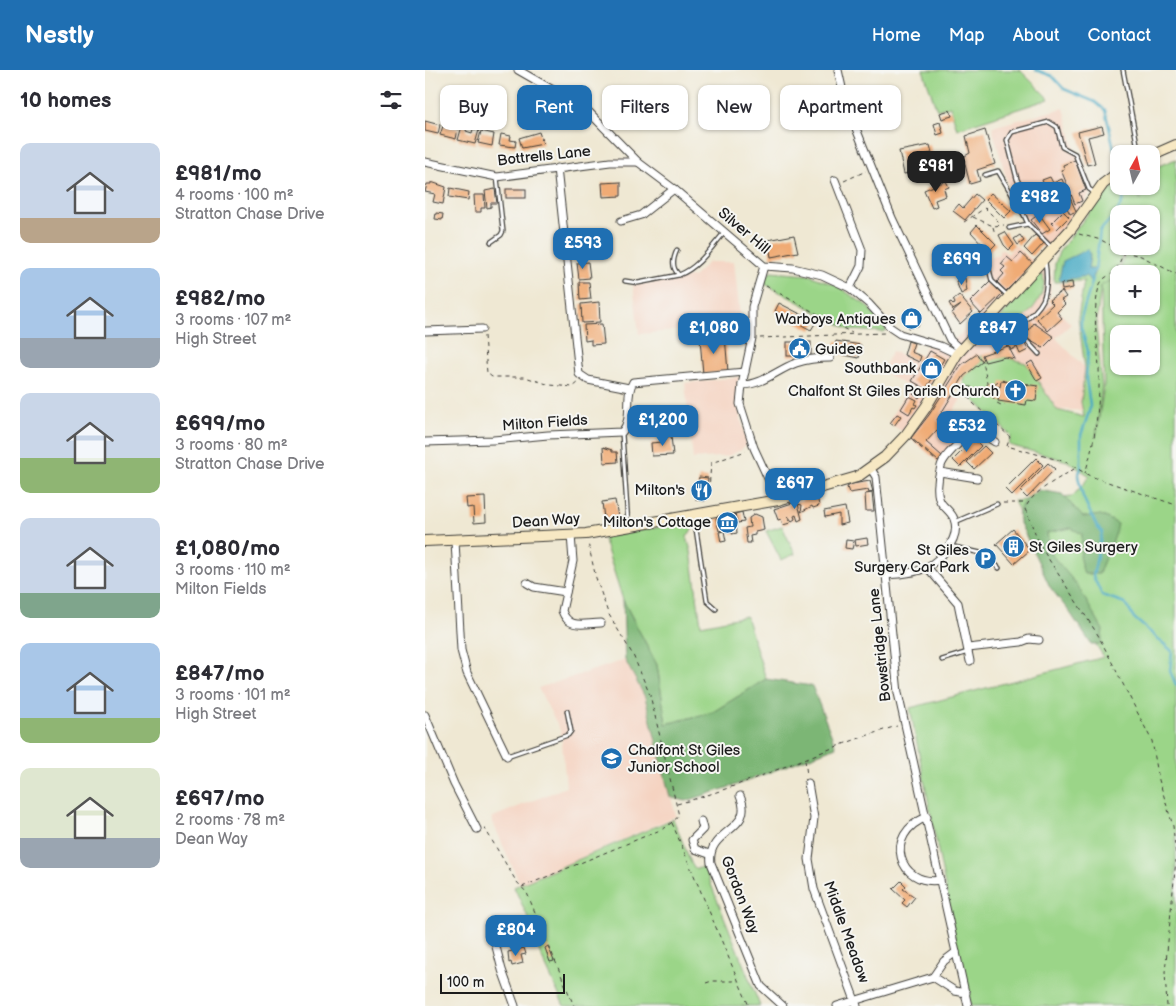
<!DOCTYPE html>
<meta charset="utf-8">
<style>
:root{--surface:#fff;--page:#f7f7f7;--text:#2b2b33;--muted:#7c7c81;--accent:#1f6fb2}
body{margin:0;font-family:"Balsamiq Sans",sans-serif;background:var(--page);color:var(--text);height:100vh;display:flex;flex-direction:column;font-size:19px;white-space:nowrap}
*{box-sizing:border-box;margin:0}
p{font-size:16px;color:var(--muted)}
.icon{flex:none;width:28px;height:28px;fill:none;stroke:currentColor;stroke-width:2;stroke-linecap:round;stroke-linejoin:round}
.map{position:relative;flex:1;overflow:hidden}
.details{display:flex;flex-direction:column;background:var(--surface);width:425px}
.details>*{flex:none}
.top-card{position:absolute;left:15px;top:15px;width:475px;height:45px;display:flex;gap:10px}
.needle{width:32px;rotate:8deg}
.fabs{position:absolute;left:685px;top:75px;display:grid;gap:10px}
.fabs a{display:grid;place-items:center;width:50px;height:50px;border-radius:10px;background:var(--surface);box-shadow:0 1px 4px #0004;font-size:25px}
.scale{position:absolute;left:15px;bottom:12px;width:125px;box-sizing:border-box;padding-left:5px;border:2px solid #1c1c1c;border-top:0;font-size:14px;line-height:18px;white-space:nowrap;color:#1c1c1c;-webkit-text-stroke:4px #f6f6f2;paint-order:stroke}
.price{position:absolute;translate:-50% -42px;padding:0 11px;border-radius:10px;background:var(--accent);color:#fff;font-size:16px;line-height:32px;filter:drop-shadow(0 1px 2px #0008)}
.price::after{content:'';position:absolute;left:50%;top:30px;width:15px;height:11px;margin-left:-8px;background:inherit;clip-path:polygon(0 0,100% 0,50% 100%)}
.price.selected{background:#222;color:#fff}
ul{padding:0;list-style:none}
li{display:flex;align-items:center;gap:15px;height:125px;padding:0 20px}
li span{display:grid;place-items:center;flex:none;width:140px;height:100px;border-radius:10px;color:#555}
li>.icon{margin-inline-start:auto}
span .icon{width:60px;height:60px;fill:#fffc;stroke-width:1}
li b{font-size:21px}
h2{display:flex;justify-content:space-between;align-items:center;height:60px;padding:0 20px;font-size:21px}
.tag{padding:0 18px;border-radius:10px;background:var(--surface);box-shadow:0 1px 4px #0004;font-size:18px;line-height:45px}
.tag.selected{background:var(--accent);color:#fff}
header{display:flex;align-items:center;gap:30px;box-sizing:border-box;height:70px;padding:0 25px;background:var(--accent);color:#fff}
header strong{font-size:24px}
nav{display:flex;gap:28px;margin-inline-start:auto;font-size:18px}
main{display:flex;flex:1;min-height:0}
.map>svg:first-child{display:block}
.built{fill:#f5d3c1}
.green{fill:#9bd588;stroke:#5c7852;fill-rule:evenodd}
.forest{fill:#7cb674;stroke:#4c6948}
.water{fill:#43a8c3;stroke:#306270}
.lines{fill:none;stroke-linecap:round;stroke-linejoin:round}
.stream{stroke:#43a8c3;stroke-width:2.5}
.building{fill:#f0ab75}
.lane-casing{stroke:#3c3b37;stroke-width:5.5}
.street-casing{stroke:#3c3b37;stroke-width:9}
.secondary-casing{stroke:#3c3b37;stroke-width:12}
.path{stroke:#3c3b37;stroke-width:1;stroke-dasharray:4 4;stroke-linecap:butt}
.lane{stroke:#fff;stroke-width:3}
.street{stroke:#fff;stroke-width:7}
.secondary{stroke:#f7e8c3;stroke-width:10}
.labels{text-anchor:middle;dominant-baseline:central;stroke-width:4;stroke-linejoin:round;paint-order:stroke}
.street-label{font-size:15px;fill:#1c1c1c;stroke:#f6f6f2}
.poi-label{font-size:15px;fill:#1c1c1c;stroke:#f6f6f2;text-anchor:end}
</style>
<header>
<strong>Nestly</strong>
<nav><a>Home</a><a>Map</a><a>About</a><a>Contact</a></nav>
</header>
<main>
<section class="details">
<h2>10 homes<svg class="icon" aria-label="filters" viewBox="0 0 24 24"><path d="M4 7h16M4 17h16"/><circle cx="9" cy="7" r="2"/><circle cx="15" cy="17" r="2"/></svg></h2>
<ul>
<li><span style="background:linear-gradient(#c9d6e8 75%,#b9a48a 0)"><svg class="icon" aria-label="home" viewBox="0 0 24 24"><path d="M3 11l9-7 9 7M6 9v11h12V9"/></svg></span><div><b>£981/mo</b><p>4 rooms · 100 m²</p><p>Stratton Chase Drive</p></div></li>
<li><span style="background:linear-gradient(#a9c7e8 70%,#9aa5b1 0)"><svg class="icon" aria-label="home" viewBox="0 0 24 24"><path d="M3 11l9-7 9 7M6 9v11h12V9"/></svg></span><div><b>£982/mo</b><p>3 rooms · 107 m²</p><p>High Street</p></div></li>
<li><span style="background:linear-gradient(#c9d6e8 65%,#8fb573 0)"><svg class="icon" aria-label="home" viewBox="0 0 24 24"><path d="M3 11l9-7 9 7M6 9v11h12V9"/></svg></span><div><b>£699/mo</b><p>3 rooms · 80 m²</p><p>Stratton Chase Drive</p></div></li>
<li><span style="background:linear-gradient(#c9d6e8 75%,#7fa58c 0)"><svg class="icon" aria-label="home" viewBox="0 0 24 24"><path d="M3 11l9-7 9 7M6 9v11h12V9"/></svg></span><div><b>£1,080/mo</b><p>3 rooms · 110 m²</p><p>Milton Fields</p></div></li>
<li><span style="background:linear-gradient(#a9c7e8 75%,#8fb573 0)"><svg class="icon" aria-label="home" viewBox="0 0 24 24"><path d="M3 11l9-7 9 7M6 9v11h12V9"/></svg></span><div><b>£847/mo</b><p>3 rooms · 101 m²</p><p>High Street</p></div></li>
<li><span style="background:linear-gradient(#dfe7d0 70%,#9aa5b1 0)"><svg class="icon" aria-label="home" viewBox="0 0 24 24"><path d="M3 11l9-7 9 7M6 9v11h12V9"/></svg></span><div><b>£697/mo</b><p>2 rooms · 78 m²</p><p>Dean Way</p></div></li>
</ul>
</section>
<div class="map">
<svg width="751" height="936" viewBox="0 0 751 936">
<rect width="100%" height="100%" fill="#f6f6f2"/>
<filter id="ink" filterUnits="userSpaceOnUse"><feTurbulence type="fractalNoise" baseFrequency=".02" numOctaves="2"/><feDisplacementMap in="SourceGraphic" scale="10" xChannelSelector="R" yChannelSelector="G"/><feConvolveMatrix kernelMatrix="1 2 1 2 8 2 1 2 1" color-interpolation-filters="sRGB"/></filter>
<filter id="wash" filterUnits="userSpaceOnUse"><feTurbulence type="fractalNoise" baseFrequency=".0096" numOctaves="4" result="noise"/><feDisplacementMap in="SourceGraphic" scale="20" xChannelSelector="R" yChannelSelector="G"/><feGaussianBlur stdDeviation="1.12" result="paint"/><feColorMatrix in="noise" values="0 0 0 0 0 0 0 0 0 0 0 0 0 0 0 0 0 1.4 0 .05"/><feComposite in="paint" operator="in"/></filter>
<g filter="url(#wash)">
<rect width="100%" height="100%" fill="#efe8d3"/>
<!-- built -->
<g class="built">
<polygon points="639,38 651,84 655,85 667,119 652,144 611,193 626,207 625,224 622,230 646,254 631,268 660,298 657,340 632,340 601,293 580,287 560,291 557,285 557,292 538,307 528,323 536,329 524,348 541,360 513,392 477,361 463,353 483,317 457,301 467,281 494,293 500,276 525,274 554,246 540,231 560,213 555,193 574,184 574,181 577,180 583,184 590,175 608,191 619,178 600,153 583,114 567,57"/>
<polygon points="284,192 309,192 316,255 214,264 208,215 268,207"/>
<polygon points="314,307 312,332 322,373 316,380 303,386 268,389 260,313"/>
<polygon points="200,590 220,627 251,746 95,814 66,748 141,717 136,662 113,618"/>
</g>
<!-- green -->
<g class="green">
<polygon points="498,0 595,0 624,29 532,59 525,36 512,40"/>
<path d="M751,89V936H546L541,923L485,638L679,587L620,496L589,431L648,426L665,406L642,391L584,375L586,366L539,320L538,307L557,292L554,287L557,285L560,291L580,287L601,293L632,340L659,347L656,332L660,298L653,247L659,211L629,212L630,194L634,182L672,132L694,112V116H707L716,131L713,116H726V99ZM712,142L726,144V176H702L692,210L677,215L690,209L700,176H694V144ZM694,204H726V236H694ZM676,216L679,315L671,367L677,316L671,256ZM694,264H726V296H694Z"/>
<polygon points="345,202 384,205 411,215 442,236 462,260 458,262 425,260 338,213"/>
<path d="M614,204L618,205C626,229 587,265 566,266L565,259Z"/>
<polygon points="264,452 269,456 262,467 266,481 276,555 321,546 341,609 288,642 241,654 232,595 198,530 178,467"/>
<polygon points="357,456 370,484 356,490 341,461"/>
<polygon points="248,749 267,795 271,799 279,797 335,936 139,936 114,881 106,854 89,817"/>
</g>
<!-- forest -->
<g class="forest">
<path d="M614,420L637,424L658,447L676,445L693,454C690,472 679,486 674,504H659L655,490L657,464L646,458L622,463L625,483L652,515L678,560L676,574H666L646,544L625,517L594,451C591,435 602,428 614,420Z"/>
<polygon points="198,530 232,595 241,654 288,642 341,609 387,616 411,677 311,715 261,731 245,727 220,627 200,590"/>
</g>
<!-- water -->
<polygon class="water" points="663,179 665,186 663,199 672,199 666,212 661,206 636,211 634,209 638,191"/>
<g class="lines">
<!-- stream -->
<g class="stream">
<polyline points="611,0 627,6 639,19 670,32 680,40 694,100"/>
<polyline points="670,201 675,161 692,142 698,130 698,116"/>
<polyline points="668,209 656,248 656,257 663,281 661,309 665,335 664,342 656,365 656,398 653,406 658,427 672,457 677,462 668,506 677,525 700,533 709,548 747,581 745,601 751,615"/>
</g>
</g>
<g id="blocks">
<!-- building -->
<g class="building">
<polygon points="525,40 527,46 517,49 515,43"/>
<polygon points="0,51 15,55 13,64 0,61"/>
<polygon points="515,52 518,63 512,65 509,54"/>
<polygon points="18,56 33,59 31,69 15,65"/>
<polygon points="37,56 42,57 41,61 47,63 48,59 54,60 50,74 33,70"/>
<polygon points="677,56 679,63 663,67 670,93 662,95 653,62"/>
<polygon points="560,60 570,94 552,100 555,111 545,114 538,87 545,83 541,66"/>
<polygon points="56,61 69,64 67,76 53,73"/>
<polygon points="114,62 118,74 97,78 94,68"/>
<polygon points="76,64 86,66 85,70 91,71 90,77 74,75"/>
<polygon points="505,75 507,83 498,85 499,90 492,92 491,88 489,88 489,102 479,104 474,81"/>
<polygon points="650,90 661,120 654,123 657,131 650,134 636,100 639,99 638,95"/>
<polygon points="625,107 628,113 637,109 640,117 623,125 617,110"/>
<polygon points="521,111 524,117 519,119 521,126 510,130 512,136 507,138 499,120"/>
<polygon points="6,112 21,117 18,134 8,132 10,124 0,122 2,114 6,114"/>
<polygon points="196,112 196,126 178,127 177,113"/>
<polygon points="25,118 44,122 43,130 24,127"/>
<polygon points="70,119 72,133 66,133 66,137 62,138 60,121"/>
<rect x="81" y="119" width="20" height="9"/>
<polygon points="641,119 651,141 645,144 638,130 635,131 632,124"/>
<polygon points="566,123 586,141 579,148 560,129"/>
<polygon points="550,124 557,130 540,150 528,141 534,134 538,138"/>
<polygon points="49,125 59,125 60,138 56,138 56,142 50,142"/>
<polygon points="638,141 644,147 632,159 626,153"/>
<polygon points="11,143 18,144 17,150 10,149"/>
<polygon points="614,144 625,159 617,164 606,150"/>
<polygon points="552,155 571,174 560,185 554,179 558,175 546,162"/>
<polygon points="580,162 589,175 584,180 579,175 574,165"/>
<polygon points="369,165 373,182 346,187 343,170"/>
<polygon points="595,165 599,171 593,175 589,169"/>
<polygon points="610,165 619,173 607,186 599,178"/>
<polygon points="596,183 608,194 581,221 572,212 579,204 576,201 580,197 576,194 582,187 588,192"/>
<polygon points="163,192 165,208 154,209 152,193"/>
<polygon points="540,208 542,221 536,224 531,211"/>
<polygon points="154,212 164,212 166,229 155,230"/>
<polygon points="565,212 577,224 556,244 545,232"/>
<polygon points="647,212 648,218 637,220 636,214"/>
<polygon points="637,221 641,227 636,230 640,234 632,242 637,248 623,261 612,249 628,234 624,230"/>
<polygon points="534,225 548,242 535,254 527,243 536,235 528,240 524,233 526,232 529,235 530,233 528,230"/>
<polygon points="174,232 175,252 157,253 156,234"/>
<polygon points="354,233 391,252 386,260 350,241"/>
<polygon points="491,241 494,255 483,258 480,243"/>
<polygon points="609,253 629,267 618,278 599,267"/>
<polygon points="177,254 179,274 166,275 166,270 160,271 159,255"/>
<polygon points="595,264 603,280 595,284 592,277 586,280 581,270"/>
<polygon points="300,266 303,302 278,304 275,269"/>
<polygon points="411,271 436,275 434,288 409,283"/>
<polygon points="483,271 489,273 486,282 496,286 494,292 479,285"/>
<rect x="362" y="272" width="24" height="14"/>
<polygon points="583,276 590,289 580,287 560,292 557,285"/>
<polygon points="505,281 519,289 501,319 487,311"/>
<polygon points="552,284 557,292 539,306 512,350 520,356 524,351 538,362 531,371 526,366 524,369 512,360 501,372 517,386 513,391 486,368 504,345 536,295"/>
<polygon points="607,291 617,308 612,311 602,294"/>
<polygon points="576,311 613,316 611,331 602,330 601,335 573,331 574,325 568,324 569,316 575,317"/>
<polygon points="492,318 498,322 494,328 488,324"/>
<polygon points="484,326 492,330 490,334 492,335 490,338 488,337 484,344 476,339"/>
<polygon points="472,344 476,346 469,356 465,353"/>
<polygon points="246,366 248,385 227,386 226,373 237,372 237,367"/>
<polygon points="549,369 556,376 535,397 528,390"/>
<polygon points="559,376 566,383 549,399 542,392"/>
<polygon points="178,377 187,380 187,382 192,382 193,392 179,393"/>
<polygon points="611,388 618,395 587,426 580,419"/>
<polygon points="623,393 630,399 602,428 595,421"/>
<polygon points="274,407 283,408 280,431 271,430"/>
<polygon points="445,411 448,422 444,423 443,420 424,423 422,417 427,414"/>
<polygon points="447,423 449,441 441,441 440,424"/>
<polygon points="392,425 394,436 388,438 387,436 376,442 377,435 373,434 377,449 373,451 371,445 369,446 370,449 367,451 363,446 365,453 358,455 356,449 353,450 349,439"/>
<polygon points="60,427 61,452 49,453 48,437 42,438 41,428"/>
<polygon points="190,430 193,447 179,449 177,432"/>
<polygon points="420,437 423,453 414,455 414,444 400,447 399,441"/>
<polygon points="317,442 319,452 312,453 310,444"/>
<polygon points="310,444 312,463 307,464 306,458 294,461 291,448"/>
<polygon points="330,444 337,447 339,460 330,462 330,465 325,466 326,473 322,473 320,458 325,457 324,448"/>
<polygon points="588,459 605,480 589,494 571,474"/>
<polygon points="299,461 301,471 296,472 294,462"/>
<polygon points="442,468 443,474 431,476 430,470"/>
<polygon points="421,470 429,471 427,479 420,478"/>
<polygon points="476,811 481,816 478,819 490,827 482,837 477,833 480,830 468,819"/>
<polygon points="123,876 129,891 125,892 120,878"/>
<polygon points="99,878 101,884 96,885 98,893 87,896 86,892 84,893 83,882"/>
</g>
</g>
</g>
<g filter="url(#ink)">
<use href="#blocks" fill-opacity="0" stroke="#3c3b37" stroke-width="1"/>
<g class="lines">
<defs>
<g id="lane">
<polyline points="698,0 714,84"/>
<polyline points="560,105 573,101 598,143"/>
<polyline points="584,158 603,154"/>
<polyline points="66,172 76,165 78,161 72,107"/>
<polyline points="627,178 603,154 598,143 603,133 592,109 582,70 587,62 624,52 632,57 637,77 650,84 664,119 670,123"/>
<path d="M252,180C248,189 246,197 254,205C273,198 286,178 299,163"/>
<polyline points="562,191 567,211 582,225"/>
<polyline points="200,211 213,213 254,205"/>
<polyline points="593,255 600,269 614,284"/>
<path d="M554,264C557,267 561,272 567,271C582,268 611,244 618,230C623,217 622,204 620,191"/>
<polyline points="197,363 203,454"/>
<polyline points="269,446 282,531 291,539"/>
<polyline points="530,452 572,434"/>
<polyline points="525,476 560,484 574,498"/>
<polyline points="517,590 543,582"/>
<polyline points="82,686 143,665 146,661 142,641"/>
</g>
<g id="street">
<polyline points="93,0 161,39 213,92 249,119 339,196 368,198 397,205 425,218 444,234 466,258 475,264 515,276 532,284"/>
<polyline points="413,0 420,31 467,148 525,270 535,279"/>
<polyline points="0,92 72,107 185,92 213,92"/>
<polyline points="132,98 154,304 163,310 204,318"/>
<polyline points="410,110 437,180 436,196 425,218"/>
<polyline points="196,151 216,145 249,119"/>
<polyline points="339,196 327,237 327,268 317,315 315,334 329,378 353,430"/>
<polyline points="0,261 57,259"/>
<path d="M317,315C337,315 352,300 371,293C382,289 393,288 405,288"/>
<path d="M0,372L68,370L123,365L197,362C209,348 199,326 208,312L320,302"/>
<polyline points="446,399 451,407 473,623 543,936"/>
<polyline points="515,402 552,408"/>
<path d="M146,465L148,491L137,541C144,560 159,553 176,553"/>
<polyline points="30,471 36,580 42,603 82,686"/>
<polyline points="502,497 533,533 545,591"/>
<path d="M462,505C472,504 483,504 492,501C511,496 537,470 529,449C527,443 521,439 517,434C510,426 513,407 516,396C519,385 535,373 543,364H558L570,372"/>
<polyline points="102,513 109,517 141,522"/>
<polyline points="543,578 596,572 604,569 614,570"/>
<polyline points="0,645 29,714 52,759"/>
<polyline points="383,713 389,748 384,789 389,819 432,936"/>
<path d="M315,726C331,761 281,759 286,793L336,916L358,936"/>
<path d="M502,747C457,764 474,817 515,810"/>
<polyline points="276,751 278,759 267,770 270,779 284,784"/>
<polyline points="68,865 77,900 90,936"/>
<polyline points="508,907 530,921 541,923"/>
<polyline points="412,936 508,907 519,891 531,882"/>
</g>
<g id="secondary">
<polyline points="726,86 751,75"/>
<polyline points="0,471 161,464 353,430 432,407 460,387 481,365 501,337 532,284 646,159 678,114 694,102"/>
</g>
</defs>
<!-- lane casing -->
<use href="#lane" class="lane-casing"/>
<!-- street casing -->
<use href="#street" class="street-casing"/>
<!-- secondary casing -->
<use href="#secondary" class="secondary-casing"/>
<!-- path -->
<g class="path">
<polyline points="419,111 441,101"/>
<polyline points="548,147 568,156 579,155"/>
<polyline points="539,152 560,138 576,154"/>
<polyline points="568,157 570,164"/>
<path d="M654,164L676,170L699,182L690,203C683,205 676,209 674,217C667,244 672,269 674,297C675,331 671,370 660,403"/>
<polyline points="699,182 716,186 751,204"/>
<polyline points="341,216 427,263"/>
<polyline points="59,266 62,303 67,307 100,307 125,315 148,317 154,312"/>
<polyline points="335,268 459,263"/>
<polyline points="532,316 534,316 548,333 585,367 582,376 641,392 665,406 751,435"/>
<polyline points="535,316 563,319 558,291 549,281"/>
<polyline points="563,318 575,310 604,314"/>
<polyline points="563,320 572,333 578,336 579,334"/>
<polyline points="563,320 568,320"/>
<polyline points="488,371 510,390"/>
<path d="M649,399C634,409 607,421 600,439L617,479L673,565L727,671L734,710L748,756L751,786"/>
<polyline points="284,420 286,393 321,381"/>
<polyline points="578,433 602,433"/>
<polyline points="380,690 382,705"/>
<path d="M252,734C327,714 397,678 472,656"/>
<polyline points="247,753 324,936"/>
<polyline points="59,757 91,811 102,823 149,936"/>
<polyline points="97,817 240,758 254,746 225,625 208,585 183,543 171,508 163,473"/>
<polyline points="281,913 287,911 313,911"/>
<polyline points="742,936 740,902 751,790"/>
</g>
<!-- lane -->
<use href="#lane" class="lane"/>
<!-- street -->
<use href="#street" class="street"/>
<!-- secondary -->
<use href="#secondary" class="secondary"/>
</g>
</g>
<!-- icons -->
<defs>
<symbol id="shop-disc" viewBox="-11 -11 22 22"><circle r="9.5" fill="#1f6fb2" stroke="#f6f6f2"/><path d="M-5-2.5h2.3a2.7 3.5 0 0 1 5.4 0H5L5.5 6h-11ZM-1.5-2.5h3a1.5 2.3 0 0 0-3 0Z" fill="#fff"/></symbol>
<symbol id="civic-disc" viewBox="-11 -11 22 22"><circle r="9.5" fill="#1f6fb2" stroke="#f6f6f2"/><path d="M-.6-6.5H3V-4.5H.6V-3L4-1V1h2V6H-6V1h2V-1L-.6-3ZM-1.2 2.5V6h2.4V2.5Z" fill="#fff"/></symbol>
<symbol id="church-disc" viewBox="-11 -11 22 22"><circle r="9.5" fill="#1f6fb2" stroke="#f6f6f2"/><path d="M-1.2-6h2.4v3.5h3.3v2.4h-3.3V6h-2.4V-.1h-3.3v-2.4h3.3Z" fill="#fff"/></symbol>
<symbol id="restaurant-disc" viewBox="-11 -11 22 22"><circle r="9.5" fill="#1f6fb2" stroke="#f6f6f2"/><path d="M-5-6h1v4h1v-4h1v4h1v-4h1v5L-1.5 .5V6h-2V.5L-5-1ZM5-6V6H3V1.5H1.5Q1.5-4 5-6Z" fill="#fff"/></symbol>
<symbol id="museum-disc" viewBox="-11 -11 22 22"><circle r="9.5" fill="#1f6fb2" stroke="#f6f6f2"/><path d="M0-6L6-3V-2H-6V-3ZM-5-1h2V3h-2ZM-1-1h2V3h-2ZM3-1h2V3H3ZM-6 4H6V6H-6Z" fill="#fff"/></symbol>
<symbol id="building-disc" viewBox="-11 -11 22 22"><circle r="9.5" fill="#1f6fb2" stroke="#f6f6f2"/><path d="M-4-6H4V6H1V3H-1V6H-4ZM-2.5-4.3h1.7v1.8h-1.7ZM.8-4.3h1.7v1.8H.8ZM-2.5-1h1.7V.8h-1.7ZM.8-1h1.7V.8H.8Z" fill="#fff"/></symbol>
<symbol id="parking-disc" viewBox="-11 -11 22 22"><circle r="9.5" fill="#1f6fb2" stroke="#f6f6f2"/><path d="M-3.5-5.5H1a3.5 3.5 0 0 1 0 7H-1V5.5H-3.5ZM-1-3.4V-.6H.8a1.4 1.4 0 0 0 0-2.8Z" fill="#fff"/></symbol>
<symbol id="school-disc" viewBox="-11 -11 22 22"><circle r="9.5" fill="#1f6fb2" stroke="#f6f6f2"/><path d="M0-5L7-2L0 1L-7-2ZM-4 1L0 2.5L4 1V4Q0 6-4 4Z" fill="#fff"/></symbol>
</defs>
<g fill-rule="evenodd">
<use href="#shop-disc" x="474" y="236" width="25" height="25"/>
<use href="#civic-disc" x="362" y="266" width="25" height="25"/>
<use href="#shop-disc" x="494" y="286" width="25" height="25"/>
<use href="#church-disc" x="578" y="308" width="25" height="25"/>
<use href="#restaurant-disc" x="264" y="408" width="25" height="25"/>
<use href="#museum-disc" x="290" y="440" width="25" height="25"/>
<use href="#building-disc" x="576" y="464" width="25" height="25"/>
<use href="#parking-disc" x="548" y="476" width="25" height="25"/>
<use href="#school-disc" x="174" y="676" width="25" height="25"/>
</g>
<g class="labels">
<!-- street labels -->
<g class="street-label">
<text transform="translate(119 86) rotate(-6)">Bottrells Lane</text>
<text transform="translate(319 161) rotate(40)">Silver Hill</text>
<text transform="translate(120 353) rotate(-4)">Milton Fields</text>
<text transform="translate(121 451) rotate(-4)">Dean Way</text>
<text transform="translate(455 575) rotate(-96)">Bowstridge Lane</text>
<text transform="translate(315 825) rotate(69)">Gordon Way</text>
<text transform="translate(421 862) rotate(70)">Middle Meadow</text>
</g>
<!-- poi labels -->
<g class="poi-label">
<text x="471" y="249">Warboys Antiques</text>
<text x="390" y="279" text-anchor="start">Guides</text>
<text x="491" y="298">Southbank</text>
<text x="574" y="321">Chalfont St Giles Parish Church</text>
<text x="260" y="420">Milton's</text>
<text x="286" y="452">Milton's Cottage</text>
<text x="604" y="477" text-anchor="start">St Giles Surgery</text>
<text x="544" y="480">St Giles<tspan x="544" dy="17">Surgery Car Park</tspan></text>
<text x="203" y="680" text-anchor="start">Chalfont St Giles<tspan x="203" dy="17">Junior School</tspan></text>
</g>
</g>
</svg>
<div class="fabs">
<a><svg class="needle" viewBox="-14 -14 28 28"><path d="M0-13l5 13h-10z" fill="#e53935"/><path d="M0 13l5-13h-10z" fill="#7c7c81"/></svg></a>
<a><svg class="icon" aria-label="layers" viewBox="0 0 24 24"><path d="M12 4l9 5-9 5-9-5zM3 14l9 5 9-5"/></svg></a>
<a>+</a>
<a>−</a>
</div>
<div class="scale">100 m</div>
<b class="price selected" style="left:511px;top:123px">£981</b>
<b class="price" style="left:615px;top:154px">£982</b>
<b class="price" style="left:158px;top:200px">£593</b>
<b class="price" style="left:537px;top:216px">£699</b>
<b class="price" style="left:289px;top:285px">£1,080</b>
<b class="price" style="left:573px;top:285px">£847</b>
<b class="price" style="left:238px;top:377px">£1,200</b>
<b class="price" style="left:542px;top:383px">£532</b>
<b class="price" style="left:370px;top:440px">£697</b>
<b class="price" style="left:91px;top:887px">£804</b>
<div class="top-card">
<a class="tag">Buy</a>
<a class="tag selected">Rent</a>
<a class="tag">Filters</a>
<a class="tag">New</a>
<a class="tag">Apartment</a>
</div>
</div>
</main>
